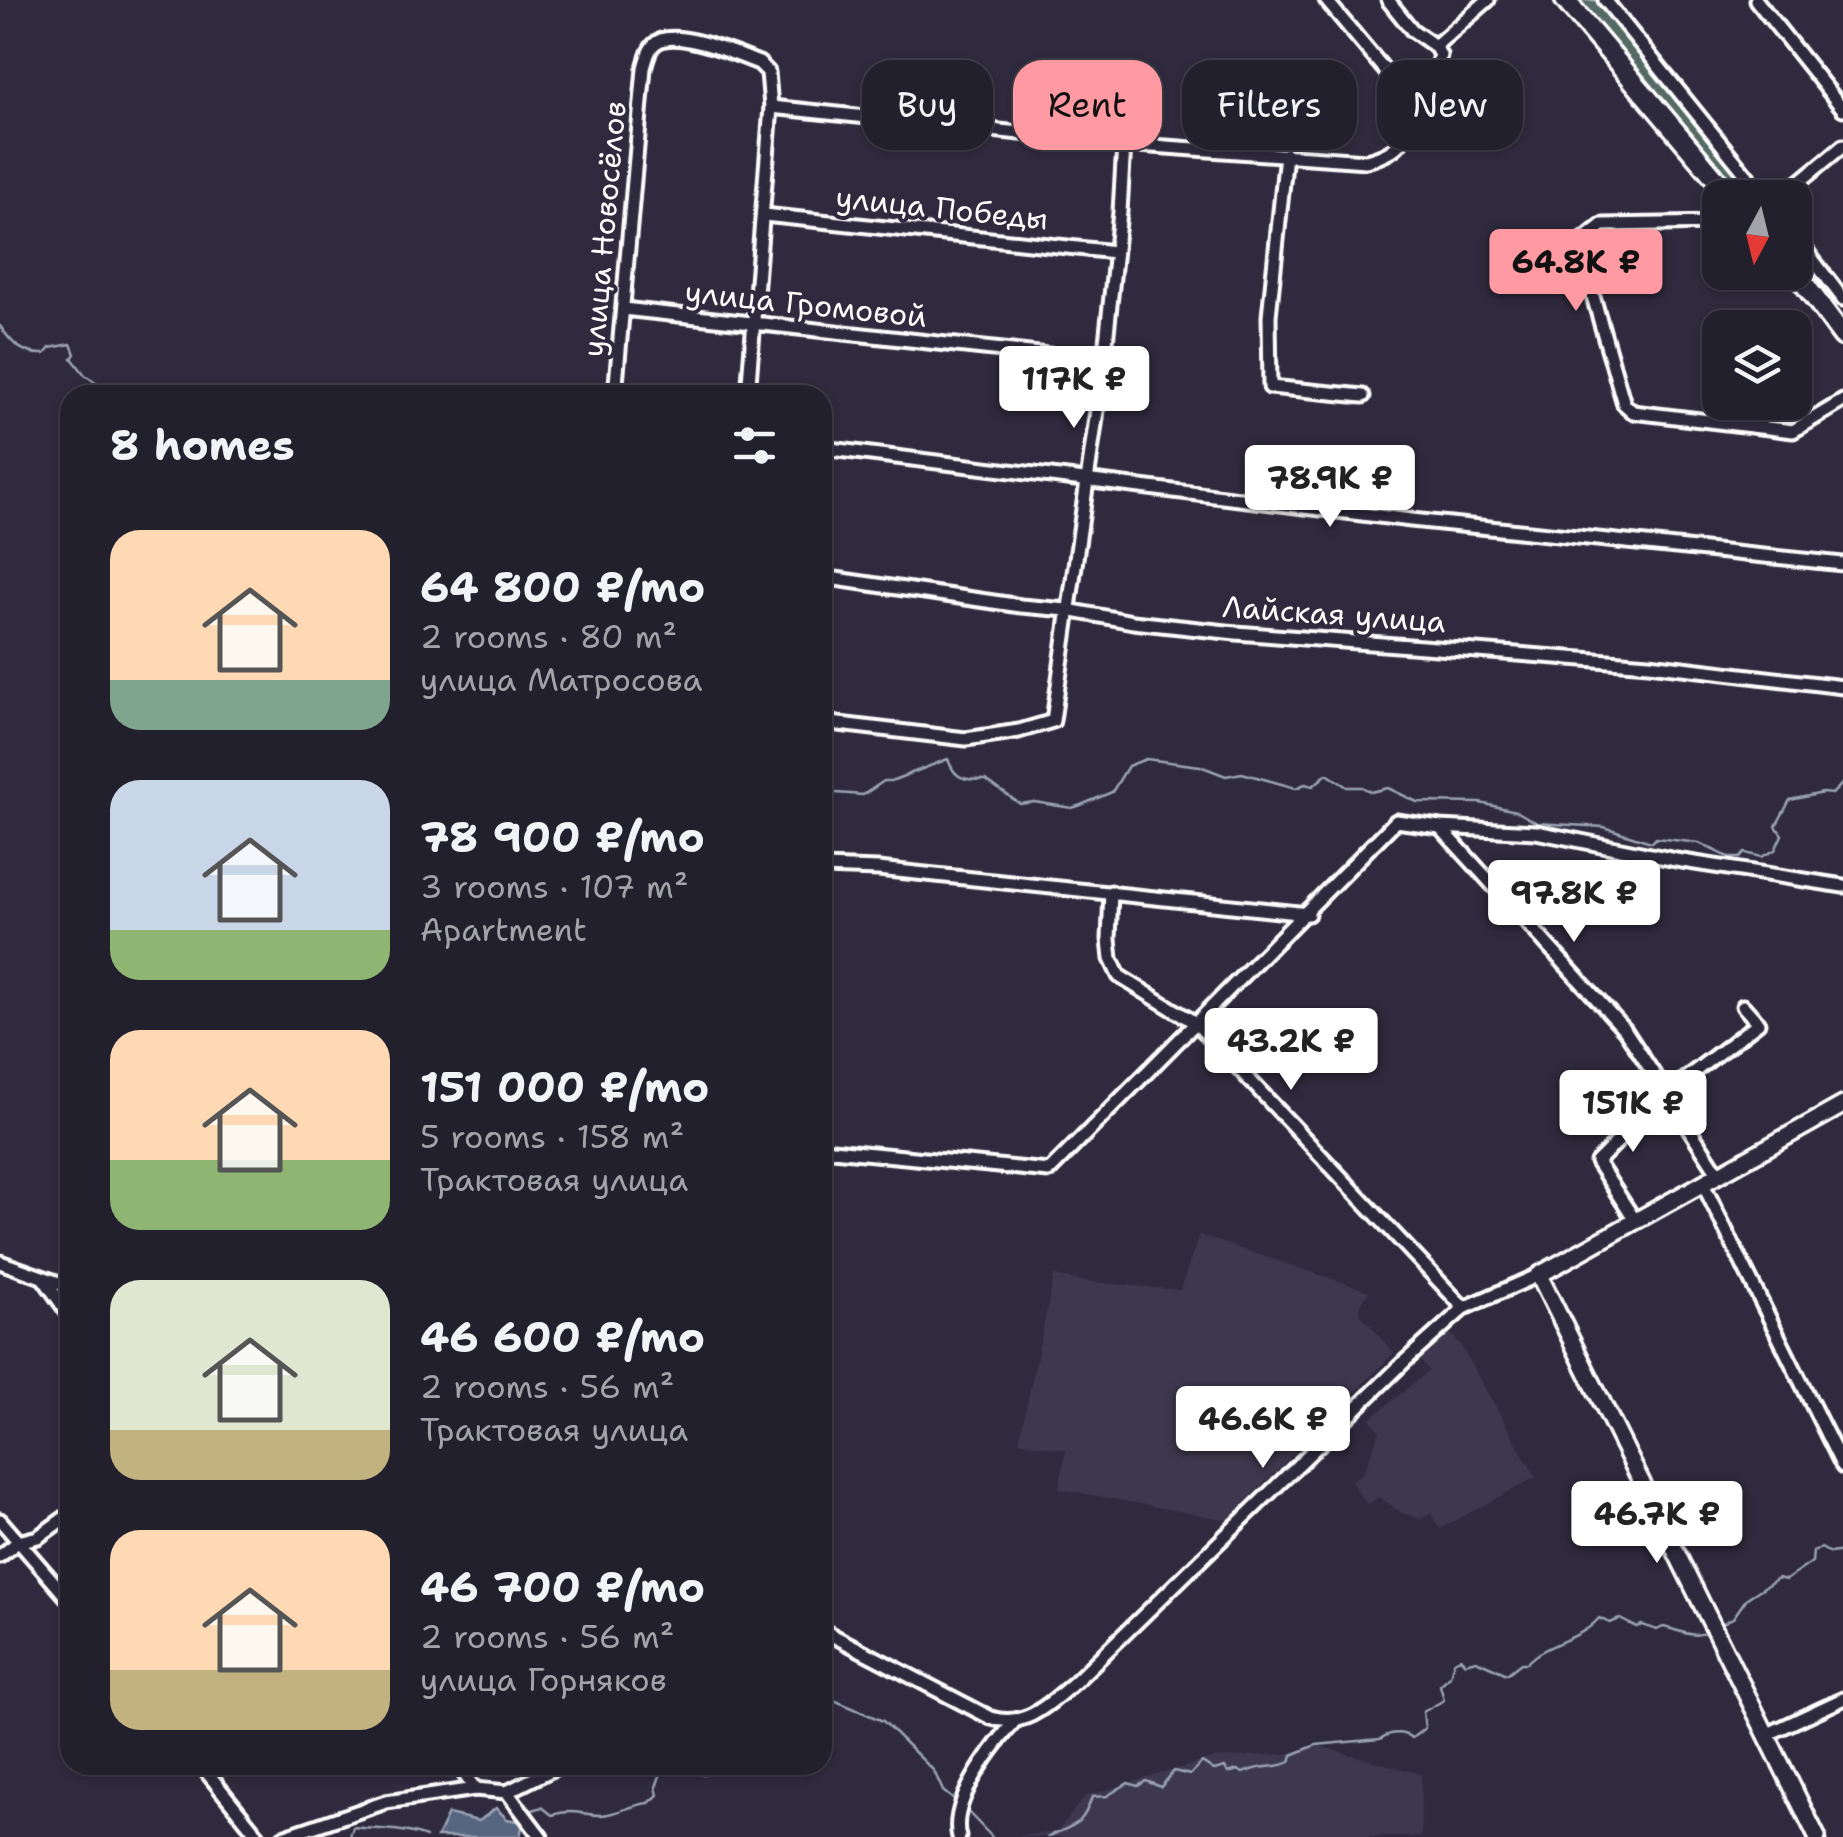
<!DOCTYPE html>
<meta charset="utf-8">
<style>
:root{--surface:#23202e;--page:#2b2836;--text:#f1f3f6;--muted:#a3a3aa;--line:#403e4a;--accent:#ff9aa2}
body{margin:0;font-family:"Shantell Sans",sans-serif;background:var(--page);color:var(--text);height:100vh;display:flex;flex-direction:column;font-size:38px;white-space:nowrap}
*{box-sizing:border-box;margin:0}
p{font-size:32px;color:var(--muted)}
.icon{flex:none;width:55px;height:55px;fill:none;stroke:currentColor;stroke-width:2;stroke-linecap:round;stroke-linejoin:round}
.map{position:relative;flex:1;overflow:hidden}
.sheet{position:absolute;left:60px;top:385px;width:772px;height:1390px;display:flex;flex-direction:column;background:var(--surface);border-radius:30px;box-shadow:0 2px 8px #0004,0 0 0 2px var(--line)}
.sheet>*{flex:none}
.top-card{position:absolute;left:862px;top:60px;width:830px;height:90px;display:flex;gap:20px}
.needle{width:65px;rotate:187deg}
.buttons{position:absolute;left:1702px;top:180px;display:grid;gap:20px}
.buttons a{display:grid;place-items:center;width:110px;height:110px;border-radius:20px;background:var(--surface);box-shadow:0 2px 8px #0004,0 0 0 2px var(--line);font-size:50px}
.price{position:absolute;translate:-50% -85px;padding:0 22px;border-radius:10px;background:#fff;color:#222;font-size:32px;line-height:65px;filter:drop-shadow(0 2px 5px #0008)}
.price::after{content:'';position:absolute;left:50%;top:60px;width:30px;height:22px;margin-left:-15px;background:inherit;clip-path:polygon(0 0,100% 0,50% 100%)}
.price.current{background:var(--accent);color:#111}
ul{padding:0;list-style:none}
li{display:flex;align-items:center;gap:30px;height:250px;padding:0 50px}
li span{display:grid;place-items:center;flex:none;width:280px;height:200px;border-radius:30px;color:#555}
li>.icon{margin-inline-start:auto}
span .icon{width:120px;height:120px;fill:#fffc;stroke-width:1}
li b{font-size:42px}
h2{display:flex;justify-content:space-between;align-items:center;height:120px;padding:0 50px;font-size:42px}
.tag{padding:0 35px;border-radius:30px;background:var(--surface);box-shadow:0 2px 8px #0004,0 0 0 2px var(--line);font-size:35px;line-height:90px}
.tag.current{background:var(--accent);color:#111}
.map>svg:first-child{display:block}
.built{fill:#3d384e}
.green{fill:#566b65;stroke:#aab5b2;stroke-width:2.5}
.water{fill:#576681;stroke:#9aa3b3;stroke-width:2.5}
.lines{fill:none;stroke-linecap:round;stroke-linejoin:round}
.stream{stroke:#9aa3b3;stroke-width:2.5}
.street-casing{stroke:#fff;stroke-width:19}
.secondary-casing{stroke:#fff;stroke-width:22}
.primary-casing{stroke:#fff;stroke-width:25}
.street{stroke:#2f2a3d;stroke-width:11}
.secondary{stroke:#2f2a3d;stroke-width:15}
.primary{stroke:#2f2a3d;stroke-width:18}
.labels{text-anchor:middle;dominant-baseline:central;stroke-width:8;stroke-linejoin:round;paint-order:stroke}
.street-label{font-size:30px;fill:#fff;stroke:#2f2a3d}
</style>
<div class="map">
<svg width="1843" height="1837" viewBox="0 0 1843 1837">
<rect width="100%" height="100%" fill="#2f2a3d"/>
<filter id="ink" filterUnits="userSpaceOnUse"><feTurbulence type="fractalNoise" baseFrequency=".01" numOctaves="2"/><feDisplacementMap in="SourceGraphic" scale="20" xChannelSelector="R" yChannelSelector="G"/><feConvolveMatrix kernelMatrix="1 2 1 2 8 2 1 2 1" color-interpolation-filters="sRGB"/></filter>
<g filter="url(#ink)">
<!-- built -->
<g class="built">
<polygon points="1199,1235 1369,1291 1361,1304 1360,1313 1394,1353 1227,1520 1059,1489 1066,1450 1019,1441 1054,1276 1082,1281 1180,1290"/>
<polygon points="1448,1331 1459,1343 1536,1477 1440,1529 1431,1514 1421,1519 1402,1513 1379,1497 1367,1505 1351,1481 1363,1473 1380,1431 1370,1419 1429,1371 1418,1357"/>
<polygon points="1319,1746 1421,1774 1421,1837 1008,1837 1057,1832 1085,1796 1214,1758 1284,1754"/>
</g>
<!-- green -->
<polygon class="green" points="1579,0 1599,0 1755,194 1746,197 1673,116"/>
<!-- water -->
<polygon class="water" points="496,1808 507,1819 523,1822 520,1837 437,1837 448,1814 479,1821"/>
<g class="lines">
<!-- stream -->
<g class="stream">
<path d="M0,326C12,344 23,355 45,354L50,348L71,344L75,354L72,358L85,375L114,395"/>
<path d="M822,792L863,795L884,781H891L948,759C955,781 967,780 986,780L1020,804L1034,802L1072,808L1081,805L1112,792L1128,766L1146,759L1200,766L1226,776L1242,773L1296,788L1305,784L1313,786L1327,774L1347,787H1362L1371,792L1388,788L1417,802L1480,803L1516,811L1537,823L1604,827L1651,842L1656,838L1699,843L1730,858H1739L1745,853L1761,857L1775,850L1782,835L1776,826L1790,800L1823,793L1832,794L1843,783"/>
<polyline points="1721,1624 1733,1618 1747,1598 1778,1578 1786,1580 1812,1562 1813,1551 1821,1548 1830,1553 1843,1551"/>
<polyline points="822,1695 883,1721 934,1771 943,1791 959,1804"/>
<polyline points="965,1809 992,1837"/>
<path d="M530,1811L542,1807L552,1815C574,1808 581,1815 601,1815C618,1814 633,1804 649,1803L658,1795L656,1787L661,1773H675L685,1766L704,1775L723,1770L725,1765"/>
<path d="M350,1837L353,1827C377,1830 403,1828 426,1837"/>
<path d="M1048,1837C1074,1824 1082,1828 1092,1797L1107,1796L1128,1783L1138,1786L1146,1781L1161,1787L1174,1771L1190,1775L1202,1762L1214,1770L1225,1767L1228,1773L1238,1770L1243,1773C1263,1763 1274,1770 1290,1762L1292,1755L1316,1745L1380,1739C1390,1732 1402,1731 1412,1738L1425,1728L1423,1712L1444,1700L1440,1685L1450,1676L1454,1661L1460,1658L1465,1663L1476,1660L1507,1674L1521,1663H1527C1546,1642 1580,1641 1599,1618L1610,1623L1620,1619L1636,1627L1642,1625L1657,1630L1663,1627C1680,1630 1693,1640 1709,1631"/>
</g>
<defs>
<g id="street">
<polyline points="1326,0 1408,98"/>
<polyline points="1388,0 1412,30 1435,46 1488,0"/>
<polyline points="1605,0 1765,198"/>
<polyline points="1756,0 1843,109"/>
<path d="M771,107L1124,144L1366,161C1405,151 1409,136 1408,98L1436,70L1440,55L1435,46"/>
<polyline points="1286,154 1269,316 1270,387 1363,396"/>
<polyline points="1780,198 1843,146"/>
<polyline points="764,215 1115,252"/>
<polyline points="1720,223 1602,225 1582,241 1580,251 1624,404 1633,412 1793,431 1843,401"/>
<polyline points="1795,236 1843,299"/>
<polyline points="623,309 1104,361"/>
<path d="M615,395L644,68C647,58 649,46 659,41C680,30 738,55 759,63L768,72L771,107L748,395"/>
<polyline points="822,448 1411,520 1843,564"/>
<polyline points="822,577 1021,606 1067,610 1133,622 1236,633 1649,664 1843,687"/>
<polyline points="822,722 966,739 1019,731 1053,721 1104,361 1120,212 1124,144"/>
<polyline points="1440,827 1625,1030 1718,1173"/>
<polyline points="822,867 878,869 1308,914"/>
<polyline points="1111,892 1109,939 1111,959 1119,976 1197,1024 1464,1308"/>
<polyline points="822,1149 1049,1171 1396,821 1440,827 1536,832 1676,860 1843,886"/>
<polyline points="1702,1182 1843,1467"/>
<polyline points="1634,1219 1597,1162 1665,1094 1758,1023 1743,1006"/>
<polyline points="0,1262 70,1287"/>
<polyline points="44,1279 70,1316"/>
<polyline points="0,1520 70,1601"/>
<polyline points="0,1556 18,1542 38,1537 70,1514"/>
<path d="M822,1630L991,1718C1026,1729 1050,1703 1075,1682L1405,1361L1464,1308L1539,1275"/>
<polyline points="1766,1735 1843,1699"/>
<polyline points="201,1765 259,1837"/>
<polyline points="458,1765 475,1789"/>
<polyline points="507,1792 541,1837"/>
<polyline points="283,1837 386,1802 475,1789 507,1792 561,1765"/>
<path d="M959,1837C949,1802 992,1748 1014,1722"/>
</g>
<polyline id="secondary" points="1817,1837 1539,1275 1843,1105"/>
<g id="primary">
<polyline points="1565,0 1732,198"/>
<polyline points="1795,271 1843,336"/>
</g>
</defs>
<!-- street casing -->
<use href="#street" class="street-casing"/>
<!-- secondary casing -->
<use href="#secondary" class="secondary-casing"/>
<!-- primary casing -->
<use href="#primary" class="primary-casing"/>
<!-- street -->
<use href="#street" class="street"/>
<!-- secondary -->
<use href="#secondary" class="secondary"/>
<!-- primary -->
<use href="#primary" class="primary"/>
</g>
</g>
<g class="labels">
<!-- street labels -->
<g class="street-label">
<text transform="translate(942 208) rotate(6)">улица Победы</text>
<text transform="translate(604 229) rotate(-85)">улица Новосёлов</text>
<text transform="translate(806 304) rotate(6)">улица Громовой</text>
<text transform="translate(1334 614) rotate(4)">Лайская улица</text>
</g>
</g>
</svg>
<div class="buttons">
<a><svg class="needle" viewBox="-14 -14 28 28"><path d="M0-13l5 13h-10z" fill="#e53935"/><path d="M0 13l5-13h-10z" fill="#a3a3aa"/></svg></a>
<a><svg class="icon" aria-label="layers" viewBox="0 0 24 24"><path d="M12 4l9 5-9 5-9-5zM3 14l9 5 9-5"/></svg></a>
</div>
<b class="price current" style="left:1576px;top:314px">64.8K ₽</b>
<b class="price" style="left:1074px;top:431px">117K ₽</b>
<b class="price" style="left:1330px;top:530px">78.9K ₽</b>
<b class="price" style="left:1574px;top:945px">97.8K ₽</b>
<b class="price" style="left:1291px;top:1093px">43.2K ₽</b>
<b class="price" style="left:1633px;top:1155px">151K ₽</b>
<b class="price" style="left:1263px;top:1471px">46.6K ₽</b>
<b class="price" style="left:1657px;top:1566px">46.7K ₽</b>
<div class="top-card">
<a class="tag">Buy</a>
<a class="tag current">Rent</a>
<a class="tag">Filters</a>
<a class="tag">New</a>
</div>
<section class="sheet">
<h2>8 homes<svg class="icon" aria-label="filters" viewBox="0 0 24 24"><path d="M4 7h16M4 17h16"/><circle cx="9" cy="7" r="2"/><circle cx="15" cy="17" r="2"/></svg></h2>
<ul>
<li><span style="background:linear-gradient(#ffd9b3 75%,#7fa58c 0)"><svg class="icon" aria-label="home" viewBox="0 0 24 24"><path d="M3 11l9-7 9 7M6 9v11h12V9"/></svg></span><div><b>64 800 ₽/mo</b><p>2 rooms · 80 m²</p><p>улица Матросова</p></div></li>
<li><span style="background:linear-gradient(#c9d6e8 75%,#8fb573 0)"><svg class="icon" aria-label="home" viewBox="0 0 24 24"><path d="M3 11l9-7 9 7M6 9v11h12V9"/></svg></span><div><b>78 900 ₽/mo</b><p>3 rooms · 107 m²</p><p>Apartment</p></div></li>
<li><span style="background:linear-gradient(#ffd9b3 65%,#8fb573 0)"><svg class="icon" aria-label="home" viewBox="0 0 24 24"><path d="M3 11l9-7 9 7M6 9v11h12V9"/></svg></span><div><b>151 000 ₽/mo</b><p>5 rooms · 158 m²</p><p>Трактовая улица</p></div></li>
<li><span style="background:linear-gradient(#dfe7d0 75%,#c2b280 0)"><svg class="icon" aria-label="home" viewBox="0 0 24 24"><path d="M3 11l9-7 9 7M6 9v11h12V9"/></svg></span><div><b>46 600 ₽/mo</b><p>2 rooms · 56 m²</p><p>Трактовая улица</p></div></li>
<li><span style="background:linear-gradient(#ffd9b3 70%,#c2b280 0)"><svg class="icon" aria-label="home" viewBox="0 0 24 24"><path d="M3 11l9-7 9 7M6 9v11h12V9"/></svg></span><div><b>46 700 ₽/mo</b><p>2 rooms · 56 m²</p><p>улица Горняков</p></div></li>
</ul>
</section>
</div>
